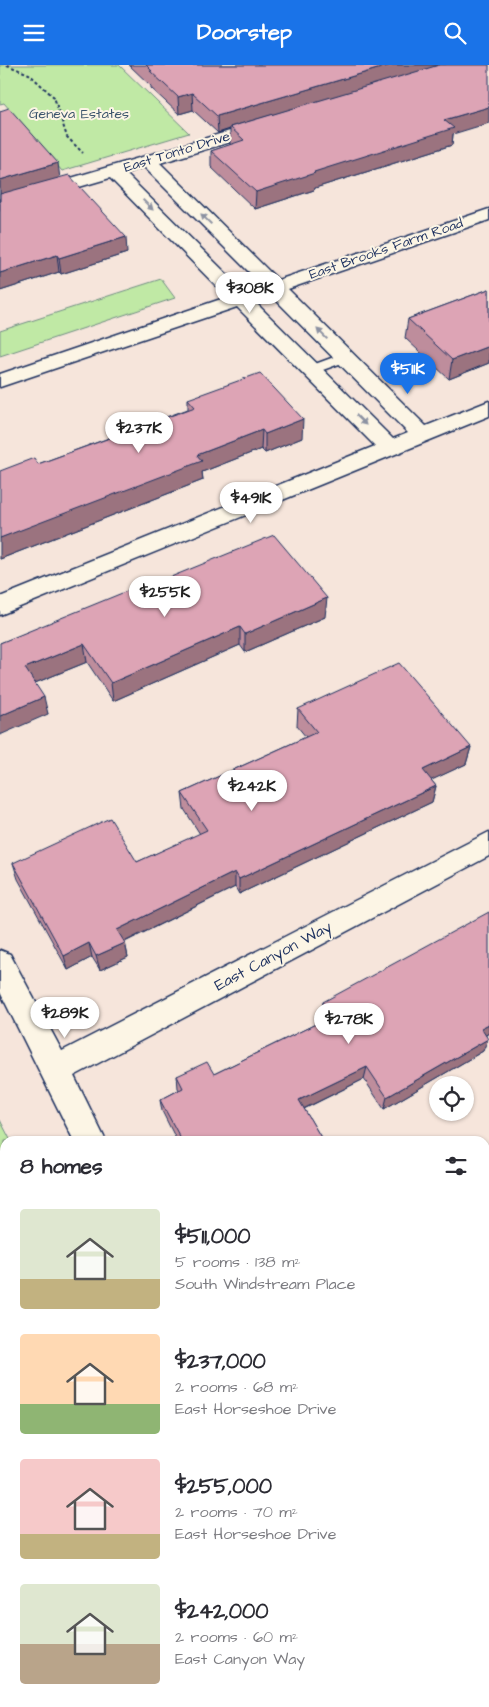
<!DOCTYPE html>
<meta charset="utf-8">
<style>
:root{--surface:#fff;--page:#f7f7f7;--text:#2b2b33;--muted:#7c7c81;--accent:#1a73e8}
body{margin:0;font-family:"Architects Daughter",sans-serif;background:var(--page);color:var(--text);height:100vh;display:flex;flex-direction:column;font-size:19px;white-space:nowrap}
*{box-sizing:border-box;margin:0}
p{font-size:16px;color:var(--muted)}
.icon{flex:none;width:28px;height:28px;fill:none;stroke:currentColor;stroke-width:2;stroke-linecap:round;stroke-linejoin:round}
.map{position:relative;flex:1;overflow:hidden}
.sheet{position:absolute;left:0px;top:1071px;width:490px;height:571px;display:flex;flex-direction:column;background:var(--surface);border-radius:15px 15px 0 0;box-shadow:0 1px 4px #0004}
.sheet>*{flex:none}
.tools{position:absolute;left:429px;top:1011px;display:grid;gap:10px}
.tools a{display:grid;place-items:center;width:45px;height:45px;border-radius:50%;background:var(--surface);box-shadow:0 1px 4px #0004;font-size:25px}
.price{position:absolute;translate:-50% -42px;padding:0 11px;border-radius:18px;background:#fff;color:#222;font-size:16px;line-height:32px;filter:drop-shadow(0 1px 2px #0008)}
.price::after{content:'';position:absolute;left:50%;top:30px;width:15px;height:11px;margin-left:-8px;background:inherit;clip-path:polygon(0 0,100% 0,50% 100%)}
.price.selected{background:var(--accent);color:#fff}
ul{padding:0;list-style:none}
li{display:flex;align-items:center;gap:15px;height:125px;padding:0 20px}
li span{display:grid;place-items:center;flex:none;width:140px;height:100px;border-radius:5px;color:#555}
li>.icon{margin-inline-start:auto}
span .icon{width:60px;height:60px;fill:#fffc;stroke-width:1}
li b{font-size:21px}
h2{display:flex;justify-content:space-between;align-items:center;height:60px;padding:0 20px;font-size:21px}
header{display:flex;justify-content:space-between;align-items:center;height:65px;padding:0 20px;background:var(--accent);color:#fff;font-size:22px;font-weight:700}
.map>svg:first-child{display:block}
.green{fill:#c0e9a5;stroke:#6e8c82}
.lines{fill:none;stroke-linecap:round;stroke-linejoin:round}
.lane-casing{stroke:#1b2f5e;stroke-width:3}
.street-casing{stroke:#1b2f5e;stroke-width:3}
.path{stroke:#1b2f5e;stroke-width:2;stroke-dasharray:3 2.5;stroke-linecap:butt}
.lane{fill:#fcf5e5;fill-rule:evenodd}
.street{fill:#fcf5e5;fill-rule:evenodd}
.wall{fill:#be8d9c;stroke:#1b2f5e}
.shaded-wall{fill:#9b737f;stroke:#1b2f5e}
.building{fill:#dda4b5;stroke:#1b2f5e}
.oneway{fill:#8c92a2}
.labels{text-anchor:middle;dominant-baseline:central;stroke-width:4;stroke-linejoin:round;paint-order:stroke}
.far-park-label{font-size:14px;fill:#3c546c;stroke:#fcf5e5}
.far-street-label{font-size:14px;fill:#1b2f5e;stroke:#fcf5e5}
.street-label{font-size:16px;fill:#1b2f5e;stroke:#fcf5e5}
</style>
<header><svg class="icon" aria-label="menu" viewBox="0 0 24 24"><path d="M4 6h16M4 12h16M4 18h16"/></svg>Doorstep<svg class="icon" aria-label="search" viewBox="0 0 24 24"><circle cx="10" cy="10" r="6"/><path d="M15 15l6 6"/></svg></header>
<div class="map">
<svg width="489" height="1642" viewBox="0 0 489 1642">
<rect width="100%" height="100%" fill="#f6e5db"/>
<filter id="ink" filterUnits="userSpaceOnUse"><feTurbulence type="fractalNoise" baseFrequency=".02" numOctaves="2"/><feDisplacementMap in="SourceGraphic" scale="10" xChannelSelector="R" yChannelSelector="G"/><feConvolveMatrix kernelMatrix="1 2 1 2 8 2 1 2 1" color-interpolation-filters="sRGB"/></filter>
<g filter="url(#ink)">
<!-- green -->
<g class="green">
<polygon points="0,0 119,0 189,68 62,106 4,38 0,39"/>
<polygon points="161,214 175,233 0,291 0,266"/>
<polygon points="0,1055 11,1076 5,1076 5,1364 0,1367"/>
</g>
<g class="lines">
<defs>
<polygon id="lane" points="345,288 350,289 351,292 350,295 312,309 306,305 307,302"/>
<g id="street">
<path d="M264,56L270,57L272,61L270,65L160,98L278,215L489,144V155L288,224L426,361L489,336V351L0,550V532L375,381L237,242L0,322V309L227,232L110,113L0,145V134ZM144,102L262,220L244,226L125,108ZM271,230L408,368L393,374L254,236Z"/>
<polygon points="489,767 489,791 74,1011 106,1076 74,1076 0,927 0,885 10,889 62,986"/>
<polygon points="489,1532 489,1571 485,1573 485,1534"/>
<polygon points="357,1638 397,1638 399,1642 359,1642"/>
</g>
</defs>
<!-- lane casing -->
<use href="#lane" class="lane-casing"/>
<!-- street casing -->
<use href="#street" class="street-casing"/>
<!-- path -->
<polyline class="path" points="7,0 29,9 54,32 67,72 83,88"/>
<!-- lane -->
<use href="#lane" class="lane"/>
<!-- street -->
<use href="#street" class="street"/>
</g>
<!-- wall -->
<g class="wall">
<polygon points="129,0 489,0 453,69 452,80 315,123 314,125 255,144 211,102 211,86 230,80 230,64 218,68 193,45 179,49 151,23 151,21"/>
<polygon points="0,46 60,112 127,188 61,209 59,207 0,226"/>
<polygon points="489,224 489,298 449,314 405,273 408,254"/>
<polygon points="188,334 302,373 265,388 261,384 202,407 203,415 0,494 38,399 188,344"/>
<polygon points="156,518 325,552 245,587 240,580 113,636 87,597 35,618 48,649 0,578"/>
<polygon points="298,644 471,682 466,699 431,715 436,721 432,737 239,829 235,822 125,877 128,892 100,905 92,892 68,905 18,814 13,798 137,797 200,769 184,744 182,728 306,672 297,661"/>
<polygon points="323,937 489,968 486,970 483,986 384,1044 364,1014 304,1044 323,1076 177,1076 162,1046 160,1035 179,1025 178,1023 177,1011 214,1009 324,955 321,951"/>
<polygon points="489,1185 489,1253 485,1246 485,1188"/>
</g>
<!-- shaded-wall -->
<g class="shaded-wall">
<polygon points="391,0 446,0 230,62 230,64 218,68 217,51"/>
<polygon points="192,28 193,45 179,49 178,32"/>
<polygon points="489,42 489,58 453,69 452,80 315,123 314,125 255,144 256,127 314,107 444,55"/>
<polygon points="58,98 60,114 0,132 0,115"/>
<polygon points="126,172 127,188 61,209 59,193"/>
<polygon points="57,190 59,207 0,226 0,208"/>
<polygon points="489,281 489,298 449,314 452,295"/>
<polygon points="303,354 302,373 265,388 265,369"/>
<polygon points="262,365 261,384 202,407 203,415 0,494 0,473 197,390"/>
<polygon points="327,533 325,552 245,587 245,569"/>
<polygon points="240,562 240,580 113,636 111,618"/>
<polygon points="84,579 87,597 30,620 25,603"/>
<polygon points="44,632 48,649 0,670 0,651"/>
<polygon points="471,682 466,699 419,721 423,705"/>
<polygon points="436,721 432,737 239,829 239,814"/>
<polygon points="235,807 235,822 120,879 117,865"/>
<polygon points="89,878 92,892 68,905 64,891"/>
<polygon points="125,878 128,892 100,905 96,891"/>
<polygon points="489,959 489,968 475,976 481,963"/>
<polygon points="488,974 483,986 384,1044 387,1032"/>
<polygon points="367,1002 364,1014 297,1047 299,1035"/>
<polygon points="219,1638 221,1638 223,1642 220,1642"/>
</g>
<!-- building -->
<g class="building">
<polygon points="146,0 391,0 217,51 192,28 178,32 150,6 152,6"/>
<polygon points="439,0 489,0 489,42 444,55 454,63 314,107 315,108 256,127 211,86 244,75 230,62"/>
<polygon points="9,43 58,98 0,115 0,46"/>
<polygon points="69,110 126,172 59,193 57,190 0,208 0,129"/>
<polygon points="489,224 489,281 452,295 408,254"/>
<polygon points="260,308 303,354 265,369 262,365 197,390 202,396 0,473 0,406 34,393 38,399 195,342 188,334"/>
<polygon points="274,470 327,533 245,569 240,562 111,618 84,579 25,603 44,632 0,651 0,578 154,515 156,518"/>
<polygon points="399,598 471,682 423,705 436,721 239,814 235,807 117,865 125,878 96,891 89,878 64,891 13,798 110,753 137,797 207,765 182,728 317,667 298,644"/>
<polygon points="489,847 489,959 481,963 488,974 387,1032 367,1002 299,1035 323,1076 182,1076 160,1035 183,1023 177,1011 207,997 214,1009 332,951 323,937"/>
<polygon points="489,1185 489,1235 485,1229 485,1188"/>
<polygon points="489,1296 489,1382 485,1385 485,1299"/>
<polygon points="5,1427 5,1461 0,1447 0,1430"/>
<polygon points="138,1638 219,1638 220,1642 131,1642"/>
</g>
<!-- one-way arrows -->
<defs><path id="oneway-solid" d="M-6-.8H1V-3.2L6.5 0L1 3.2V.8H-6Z" transform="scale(1.25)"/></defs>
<g class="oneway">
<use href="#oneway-solid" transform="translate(148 140) rotate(45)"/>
<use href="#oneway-solid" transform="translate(206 154) rotate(-135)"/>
<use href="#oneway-solid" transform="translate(322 269) rotate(-135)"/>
<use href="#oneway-solid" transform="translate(361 355) rotate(45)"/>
</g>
</g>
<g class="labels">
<!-- far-park labels -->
<g class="far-park-label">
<text x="79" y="49">Geneva Estates</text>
</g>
<!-- far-street labels -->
<g class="far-street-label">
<text transform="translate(177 87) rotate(-17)">East Tonto Drive</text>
<text transform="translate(386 184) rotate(-19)">East Brooks Farm Road</text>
</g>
<!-- street labels -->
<g class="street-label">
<text transform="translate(273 891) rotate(-28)">East Canyon Way</text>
</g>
</g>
</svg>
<div class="tools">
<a><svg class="icon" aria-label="locate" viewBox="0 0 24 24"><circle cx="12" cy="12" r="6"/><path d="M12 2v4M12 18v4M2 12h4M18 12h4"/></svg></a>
</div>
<b class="price" style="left:250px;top:249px">$308K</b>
<b class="price selected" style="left:408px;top:330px">$511K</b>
<b class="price" style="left:139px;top:389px">$237K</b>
<b class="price" style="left:251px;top:459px">$491K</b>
<b class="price" style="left:165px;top:553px">$255K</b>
<b class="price" style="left:252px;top:747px">$242K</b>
<b class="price" style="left:65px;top:974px">$289K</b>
<b class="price" style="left:349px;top:980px">$278K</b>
<section class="sheet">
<h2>8 homes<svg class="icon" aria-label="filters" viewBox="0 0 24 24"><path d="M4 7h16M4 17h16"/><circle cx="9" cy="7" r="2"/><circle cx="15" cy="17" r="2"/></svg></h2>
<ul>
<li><span style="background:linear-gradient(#dfe7d0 70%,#c2b280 0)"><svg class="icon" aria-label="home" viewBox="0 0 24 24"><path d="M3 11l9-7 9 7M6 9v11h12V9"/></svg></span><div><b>$511,000</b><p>5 rooms · 138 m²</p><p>South Windstream Place</p></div></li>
<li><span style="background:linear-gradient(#ffd9b3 70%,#8fb573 0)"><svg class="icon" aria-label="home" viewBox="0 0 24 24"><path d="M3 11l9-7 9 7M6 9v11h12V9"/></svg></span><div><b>$237,000</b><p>2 rooms · 68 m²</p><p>East Horseshoe Drive</p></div></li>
<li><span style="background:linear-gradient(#f6c9c9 75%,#c2b280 0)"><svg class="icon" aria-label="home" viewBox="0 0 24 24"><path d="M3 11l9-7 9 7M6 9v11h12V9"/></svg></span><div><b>$255,000</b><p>2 rooms · 70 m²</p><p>East Horseshoe Drive</p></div></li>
<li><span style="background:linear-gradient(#dfe7d0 60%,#b9a48a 0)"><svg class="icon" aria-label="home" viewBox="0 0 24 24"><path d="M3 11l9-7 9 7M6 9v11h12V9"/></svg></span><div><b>$242,000</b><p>2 rooms · 60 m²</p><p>East Canyon Way</p></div></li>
</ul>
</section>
</div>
